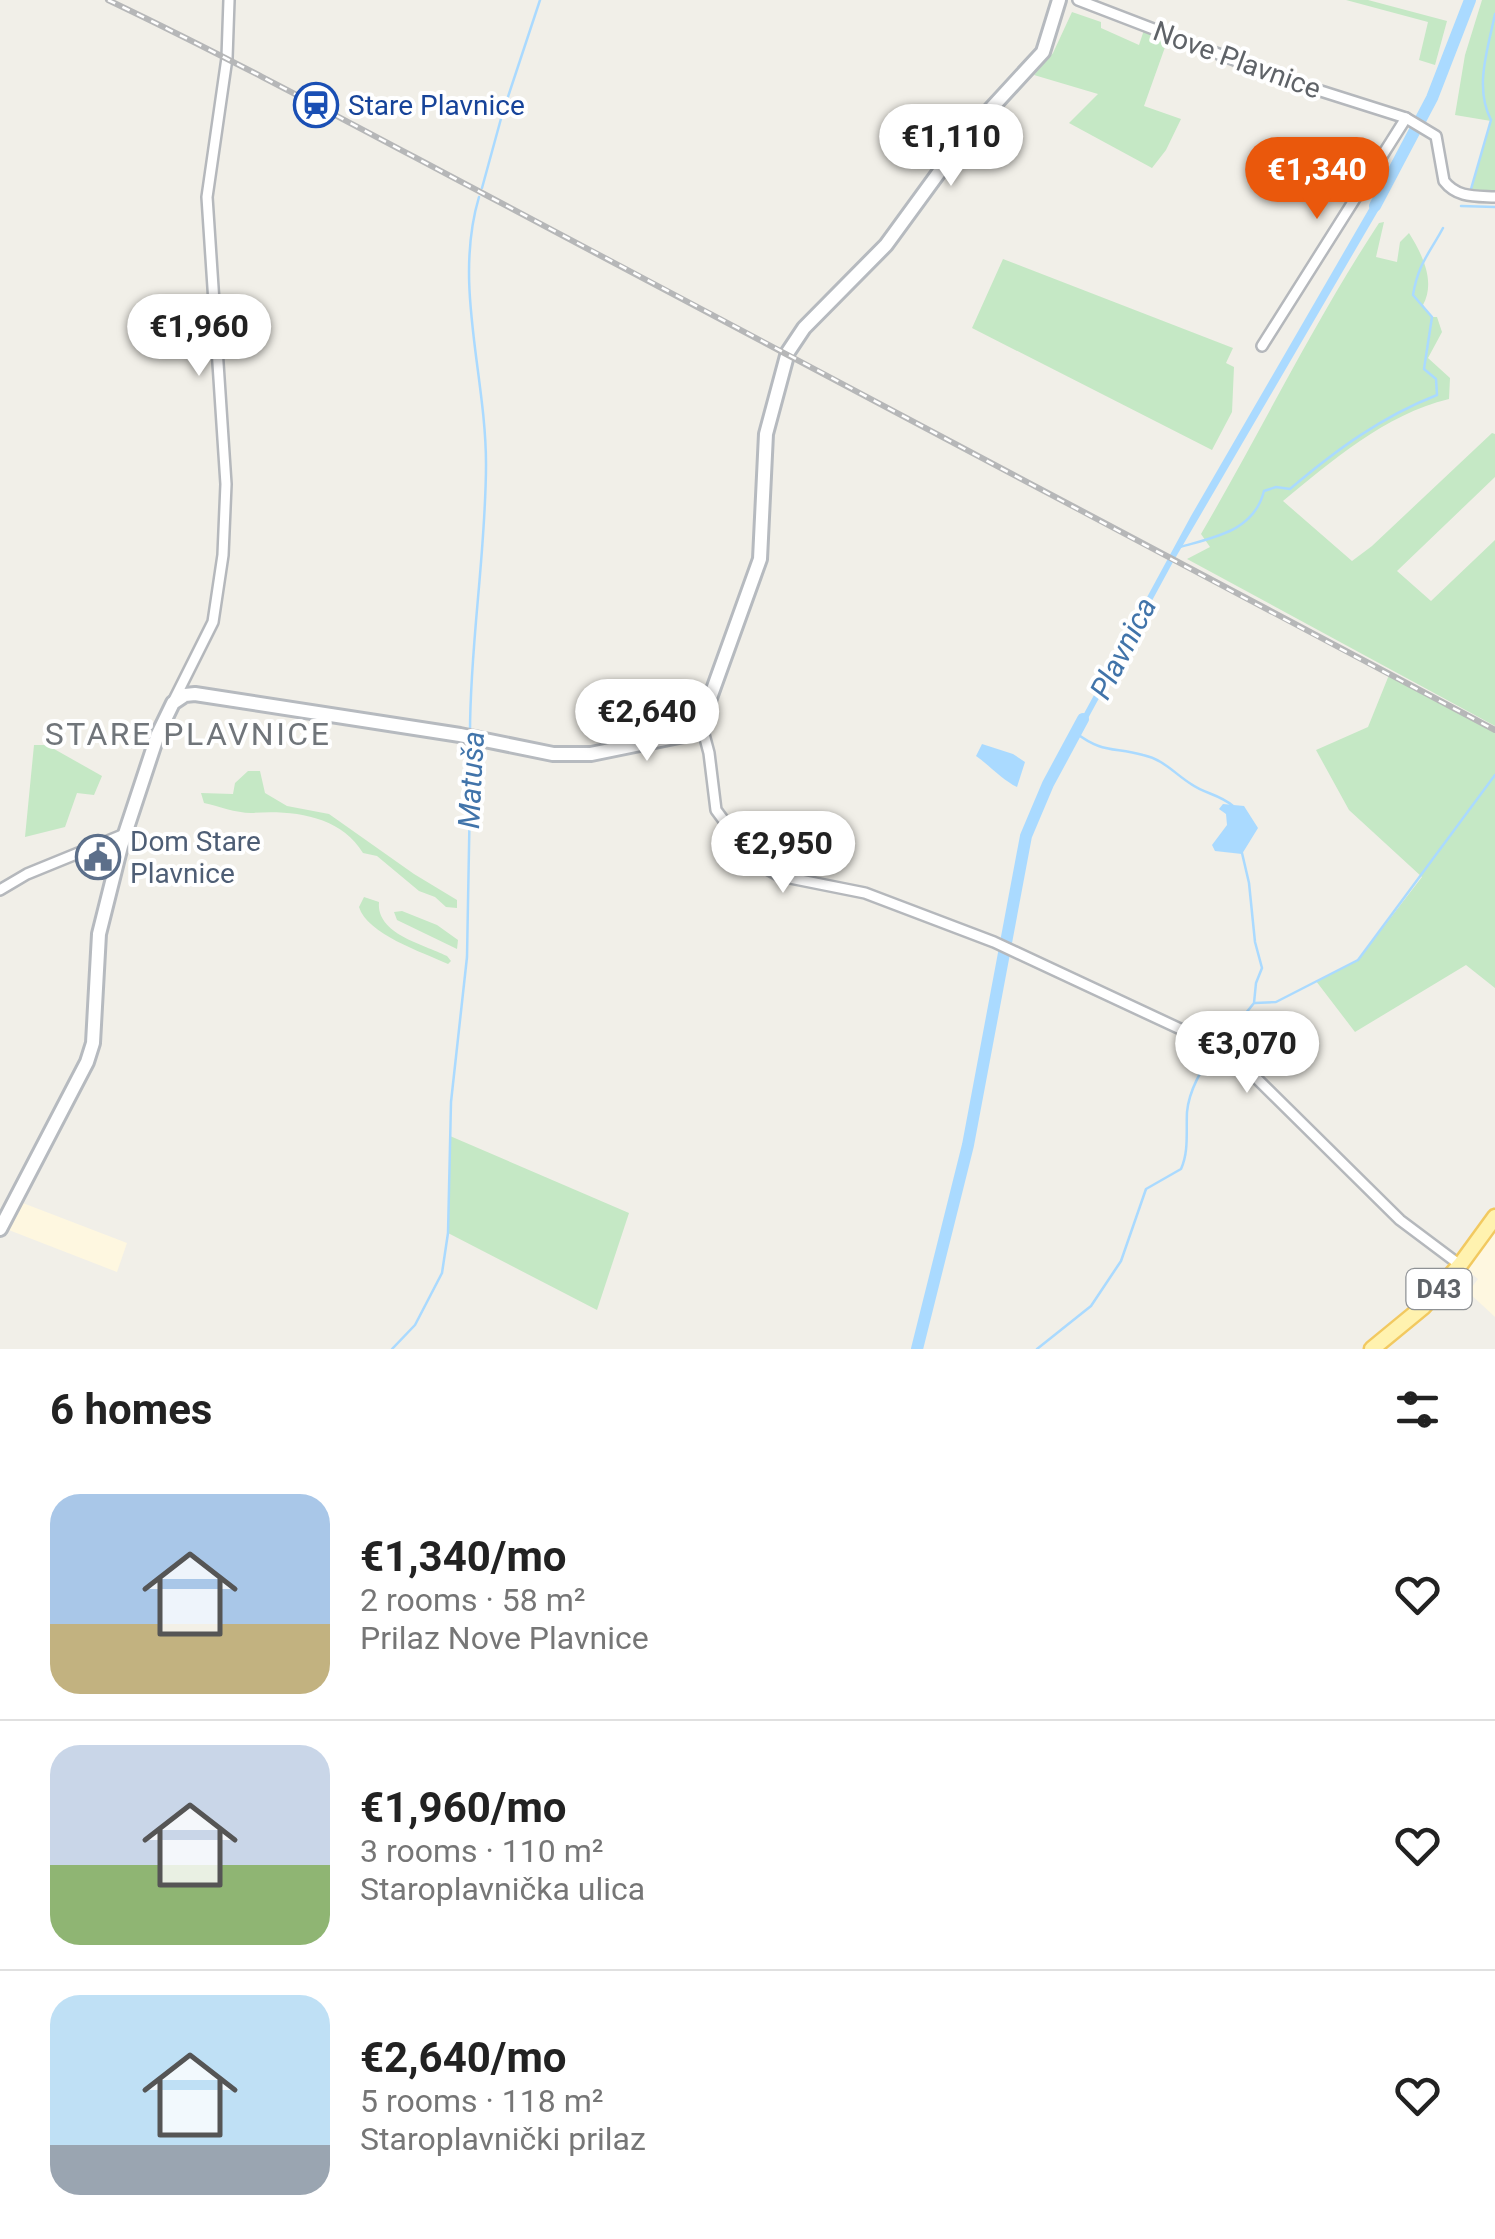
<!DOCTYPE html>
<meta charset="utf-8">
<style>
:root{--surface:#fff;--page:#f2f2f2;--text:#222;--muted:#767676;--line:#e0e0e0;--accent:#ea580c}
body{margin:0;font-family:Roboto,sans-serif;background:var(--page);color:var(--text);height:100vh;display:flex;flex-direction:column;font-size:38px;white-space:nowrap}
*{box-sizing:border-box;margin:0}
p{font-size:32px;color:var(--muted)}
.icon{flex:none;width:55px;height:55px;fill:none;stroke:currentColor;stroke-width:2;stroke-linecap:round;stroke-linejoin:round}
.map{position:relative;height:1349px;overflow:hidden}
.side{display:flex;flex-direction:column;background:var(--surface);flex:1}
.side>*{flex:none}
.price{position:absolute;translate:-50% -85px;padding:0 22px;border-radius:35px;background:#fff;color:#222;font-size:32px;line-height:65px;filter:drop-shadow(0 2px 5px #0008)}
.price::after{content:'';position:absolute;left:50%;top:60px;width:30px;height:22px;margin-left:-15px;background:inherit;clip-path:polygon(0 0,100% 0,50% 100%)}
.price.current{background:var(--accent);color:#fff}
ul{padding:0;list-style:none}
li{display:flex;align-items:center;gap:30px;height:250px;padding:0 50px}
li+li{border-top:2px solid var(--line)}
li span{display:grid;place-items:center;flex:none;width:280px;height:200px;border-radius:30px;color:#555}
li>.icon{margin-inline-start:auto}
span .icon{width:120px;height:120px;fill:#fffc;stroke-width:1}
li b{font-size:42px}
h2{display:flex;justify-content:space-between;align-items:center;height:120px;padding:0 50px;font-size:42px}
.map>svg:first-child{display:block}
.commercial{fill:#fef7e0}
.green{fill:#c5e8c5}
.water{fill:#aadaff}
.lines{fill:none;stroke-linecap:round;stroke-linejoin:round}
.stream{stroke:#aadaff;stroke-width:2.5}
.river{stroke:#aadaff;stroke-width:12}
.street-casing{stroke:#b5b8bc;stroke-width:14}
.secondary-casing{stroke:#b6babf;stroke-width:18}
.primary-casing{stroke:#f2c960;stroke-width:19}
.street{stroke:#fff;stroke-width:9}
.secondary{stroke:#fff;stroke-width:12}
.primary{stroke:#fff2af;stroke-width:14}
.rail-casing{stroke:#b6b7b8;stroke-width:6}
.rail{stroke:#fff;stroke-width:2.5;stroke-dasharray:8;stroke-linecap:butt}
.labels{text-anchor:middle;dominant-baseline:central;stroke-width:8;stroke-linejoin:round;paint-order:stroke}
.shield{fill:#fff;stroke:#8f9295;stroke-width:2.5}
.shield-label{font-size:25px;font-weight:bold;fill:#5f6368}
.street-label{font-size:28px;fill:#5f6368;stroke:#fff}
.transit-label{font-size:28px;fill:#164399;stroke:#fff;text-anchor:start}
.service-label{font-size:28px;fill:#4e5e75;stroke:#fff;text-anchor:start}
.water-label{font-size:30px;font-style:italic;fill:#4174aa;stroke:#fff}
.quarter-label{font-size:32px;letter-spacing:2.5px;fill:#70757a;stroke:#fff}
</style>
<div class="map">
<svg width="1495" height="1349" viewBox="0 0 1495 1349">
<rect width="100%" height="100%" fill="#f1efe8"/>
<!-- commercial -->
<g class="commercial">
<polygon points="15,1200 127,1243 117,1272 1,1227"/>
<polygon points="1495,1233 1495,1317 1468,1292 1478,1279 1467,1270"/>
</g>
<!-- green -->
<g class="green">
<polygon points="1346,0 1368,0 1447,21 1435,65 1419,60 1428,22"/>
<polygon points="1482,0 1495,0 1495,197 1469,196 1491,121 1455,115 1465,55"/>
<polygon points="1072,12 1101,22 1101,28 1139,45 1145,27 1169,36 1144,106 1181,119 1166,150 1152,168 1069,123 1098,94 1034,75 1053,53"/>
<polygon points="1333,137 1348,141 1349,138 1367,145 1366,149 1385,154 1365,185 1322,173"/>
<path d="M1384,222L1376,257L1397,262L1400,242L1409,233C1422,254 1436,281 1423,305L1432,317H1437L1442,332L1428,358L1450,378L1449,399C1384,415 1333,460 1283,501L1352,561L1372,546L1492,433L1495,434V477L1397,571L1431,601L1495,540V726L1187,559L1210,547L1201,534C1261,431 1314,322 1379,223Z"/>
<polygon points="1003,259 1233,348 1226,363 1234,367 1232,412 1212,450 972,328"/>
<polygon points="1389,675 1495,730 1495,988 1466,965 1355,1032 1316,981 1358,960 1422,877 1349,810 1316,750 1368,727"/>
<polygon points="47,745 102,776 94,795 77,793 65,827 25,837 34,745"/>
<path d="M248,771H260L265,793L287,806L329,814L414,874L457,900V908L446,907L435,897L419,891L377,856L363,853C340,815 292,810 251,813C236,813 218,806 204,803L201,793L233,794L235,783Z"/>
<path d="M364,897L379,902C376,934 423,944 447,956L451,961L448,964C422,952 367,934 359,907Z"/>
<polygon points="402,911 437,925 458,940 457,949 397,920 394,912"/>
<polygon points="450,1136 629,1213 597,1310 448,1233"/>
</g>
<!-- water -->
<g class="water">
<polygon points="1377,195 1381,195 1378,211 1173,562 1079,735 1074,732 1191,516"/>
<path d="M982,744L1013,754L1025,762L1017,787C1004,781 990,766 976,756Z"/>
<polygon points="1223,804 1244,806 1258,828 1242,854 1215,851 1212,845 1227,825 1226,814 1219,809"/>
</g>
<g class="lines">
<!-- stream -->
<g class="stream">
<polyline points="482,188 502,115 540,0"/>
<path d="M1471,189L1491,120C1474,87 1488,49 1495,14"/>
<polyline points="1461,206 1495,207"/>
<path d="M1180,547C1215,537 1254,531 1264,491L1276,487L1290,489C1336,450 1381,417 1437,395L1436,379L1424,369L1432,317L1413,295C1418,264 1429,254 1443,228"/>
<path d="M470,732C470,643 486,553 486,464C486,375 453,284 479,197"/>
<path d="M1076,733C1102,753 1113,747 1143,755C1163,759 1175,774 1191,784C1205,794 1219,794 1233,806"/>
<polyline points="1255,1003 1276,1002 1358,960 1495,775"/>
<polyline points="1221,1044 1254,1003 1256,983 1262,968 1255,942 1249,883 1242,853"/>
<polyline points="392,1349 415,1325 442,1273 448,1233 451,1102 467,957 471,740"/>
<path d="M1037,1349L1091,1306L1121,1261L1146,1189L1181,1169C1189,1151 1186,1132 1187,1112C1189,1091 1201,1069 1214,1053"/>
</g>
<!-- river -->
<g class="river">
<polyline points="1375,206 1432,98 1470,0"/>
<polyline points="917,1349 968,1145 1026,836 1048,784 1083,719"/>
</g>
<defs>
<g id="street">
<path d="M1078,0L1286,80L1406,118L1436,136L1444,181C1457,198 1475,196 1495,197"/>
<polyline points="1262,346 1406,118"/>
<polyline points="174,700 213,622 223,555 226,484 207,197 227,58 229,0"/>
<polyline points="701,723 709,753 716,810 742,845 769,870 780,876 865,893 994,942 1206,1041 1246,1068 1400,1220 1460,1265"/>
<polyline points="0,890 27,874 125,834"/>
</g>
<polyline id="secondary" points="0,1229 87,1062 93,1043 99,934 121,846 158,734 173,703 185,695 195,694 460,735 553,754 591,754 684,735 701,723 760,559 766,434 788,352 804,328 886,245 964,138 1043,52 1059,0"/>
<polyline id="primary" points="1372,1349 1423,1307 1460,1265 1495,1217"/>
</defs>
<!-- street casing -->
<use href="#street" class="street-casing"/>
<!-- secondary casing -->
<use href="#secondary" class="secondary-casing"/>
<!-- primary casing -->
<use href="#primary" class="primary-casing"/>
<!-- street -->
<use href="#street" class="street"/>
<!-- secondary -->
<use href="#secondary" class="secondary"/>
<!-- primary -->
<use href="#primary" class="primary"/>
<defs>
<path id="rail" d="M108,0C236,61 361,129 486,195C824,372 1158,554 1495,730"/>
</defs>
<!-- rail casing -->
<use href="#rail" class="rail-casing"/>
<!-- rail -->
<use href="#rail" class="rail"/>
</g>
<!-- icons -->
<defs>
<symbol id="station-ring" viewBox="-11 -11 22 22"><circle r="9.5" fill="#fff" stroke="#1a4fb4" stroke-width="1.5"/><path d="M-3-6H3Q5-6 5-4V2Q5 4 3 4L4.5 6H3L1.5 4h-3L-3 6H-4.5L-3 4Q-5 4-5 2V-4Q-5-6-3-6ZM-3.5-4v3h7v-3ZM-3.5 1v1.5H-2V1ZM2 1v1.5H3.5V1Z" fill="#1a4fb4"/></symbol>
<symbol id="civic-ring" viewBox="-11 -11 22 22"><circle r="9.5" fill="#fff" stroke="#5c6f8a" stroke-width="1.5"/><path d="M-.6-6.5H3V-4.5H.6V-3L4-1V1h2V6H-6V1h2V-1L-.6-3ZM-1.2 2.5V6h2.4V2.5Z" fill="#5c6f8a"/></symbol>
</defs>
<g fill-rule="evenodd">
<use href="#station-ring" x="291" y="80" width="50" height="50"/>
<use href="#civic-ring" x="73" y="832" width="50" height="50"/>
</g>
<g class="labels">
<!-- shield labels -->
<rect class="shield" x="1406.5" y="1269" width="65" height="40" rx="8"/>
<g class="shield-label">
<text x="1439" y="1289">D43</text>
</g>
<!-- street labels -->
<g class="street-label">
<text transform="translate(1237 60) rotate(20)">Nove Plavnice</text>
</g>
<!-- transit labels -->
<g class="transit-label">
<text x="348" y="105">Stare Plavnice</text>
</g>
<!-- service labels -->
<g class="service-label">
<text x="130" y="841">Dom Stare<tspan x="130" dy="32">Plavnice</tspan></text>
</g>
<!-- water labels -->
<g class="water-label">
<text transform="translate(1123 648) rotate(-63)">Plavnica</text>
<text transform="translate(471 780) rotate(-87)">Matuša</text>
</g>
<!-- quarter labels -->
<g class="quarter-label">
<text x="188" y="734">STARE PLAVNICE</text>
</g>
</g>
</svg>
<b class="price" style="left:951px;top:189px">€1,110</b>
<b class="price current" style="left:1317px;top:222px">€1,340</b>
<b class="price" style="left:199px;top:379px">€1,960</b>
<b class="price" style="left:647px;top:764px">€2,640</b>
<b class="price" style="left:783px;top:896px">€2,950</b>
<b class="price" style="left:1247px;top:1096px">€3,070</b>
</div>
<section class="side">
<h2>6 homes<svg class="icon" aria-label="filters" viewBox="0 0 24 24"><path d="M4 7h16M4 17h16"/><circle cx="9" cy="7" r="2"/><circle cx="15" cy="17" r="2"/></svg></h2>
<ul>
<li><span style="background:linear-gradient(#a9c7e8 65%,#c2b280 0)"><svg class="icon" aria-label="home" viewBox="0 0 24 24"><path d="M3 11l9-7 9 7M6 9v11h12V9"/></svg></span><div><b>€1,340/mo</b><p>2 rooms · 58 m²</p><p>Prilaz Nove Plavnice</p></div><svg class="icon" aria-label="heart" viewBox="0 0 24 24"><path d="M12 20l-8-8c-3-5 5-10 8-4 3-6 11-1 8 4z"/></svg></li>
<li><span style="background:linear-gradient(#c9d6e8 60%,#8fb573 0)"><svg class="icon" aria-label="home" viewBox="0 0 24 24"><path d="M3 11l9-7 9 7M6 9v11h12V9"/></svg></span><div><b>€1,960/mo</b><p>3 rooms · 110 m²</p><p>Staroplavnička ulica</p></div><svg class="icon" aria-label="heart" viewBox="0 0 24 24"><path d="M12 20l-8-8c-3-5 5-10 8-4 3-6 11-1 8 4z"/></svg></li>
<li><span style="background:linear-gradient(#bfe0f5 75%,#9aa5b1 0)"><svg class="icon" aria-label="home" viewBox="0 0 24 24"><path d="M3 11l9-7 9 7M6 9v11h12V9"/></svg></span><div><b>€2,640/mo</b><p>5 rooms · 118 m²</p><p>Staroplavnički prilaz</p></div><svg class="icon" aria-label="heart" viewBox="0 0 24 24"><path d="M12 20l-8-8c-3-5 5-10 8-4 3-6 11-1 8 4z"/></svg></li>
</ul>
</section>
